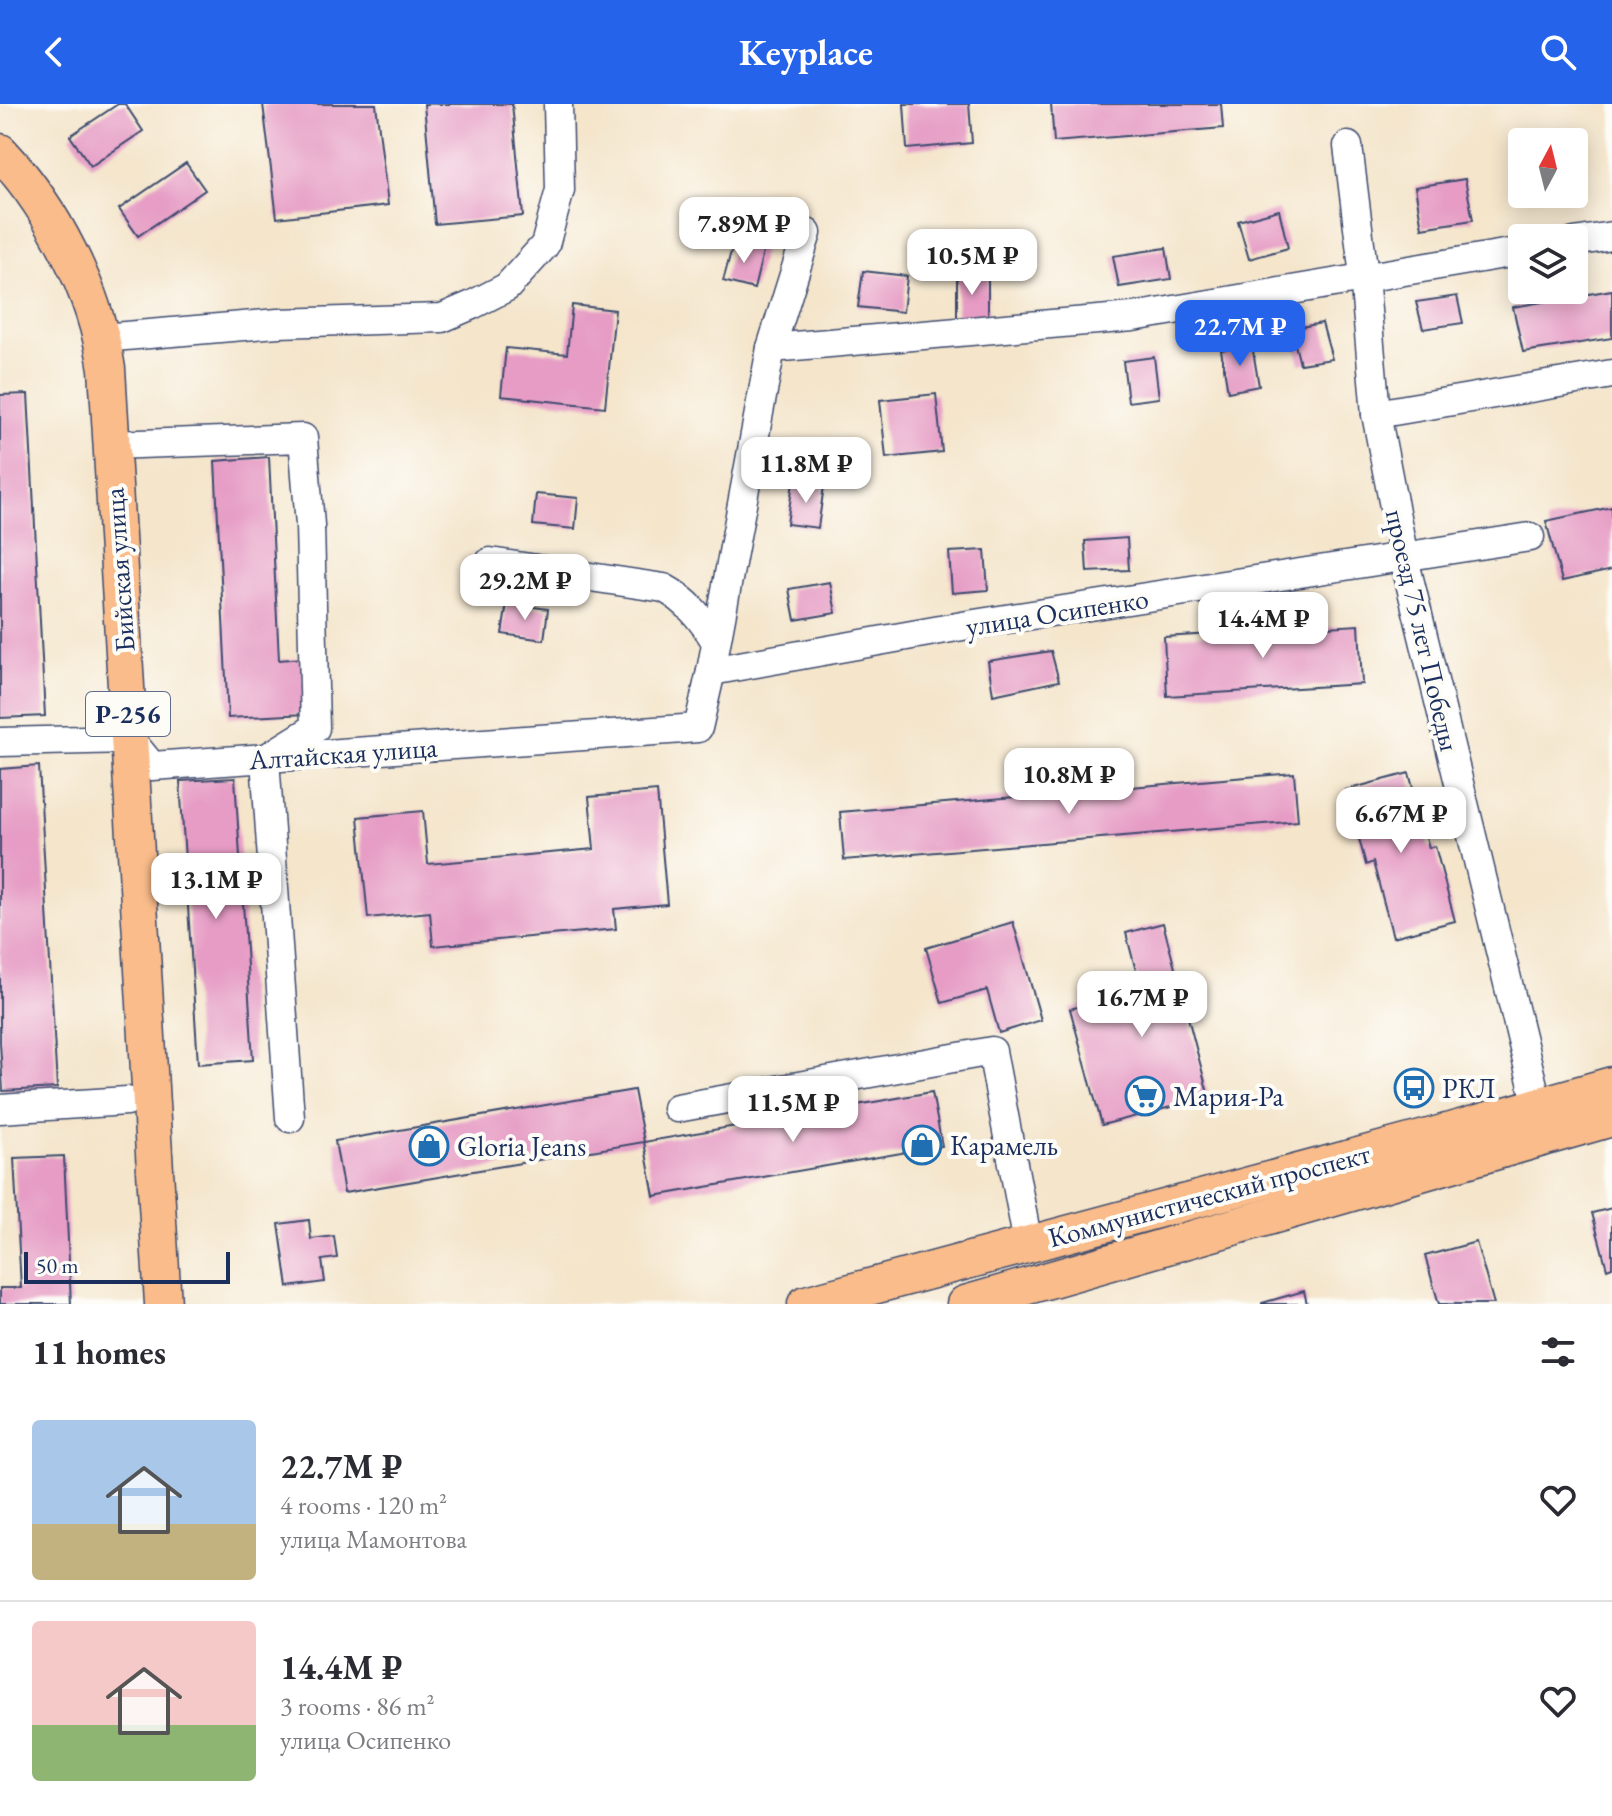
<!DOCTYPE html>
<meta charset="utf-8">
<style>
:root{--surface:#fff;--page:#f7f7f7;--text:#2b2b33;--muted:#7c7c81;--line:#e1e1e2;--accent:#2563eb}
body{margin:0;font-family:"EB Garamond",serif;background:var(--page);color:var(--text);height:100vh;display:flex;flex-direction:column;font-size:30px;white-space:nowrap}
*{box-sizing:border-box;margin:0}
p{font-size:26px;color:var(--muted)}
.icon{flex:none;width:44px;height:44px;fill:none;stroke:currentColor;stroke-width:2;stroke-linecap:round;stroke-linejoin:round}
.map{position:relative;height:1200px;overflow:hidden}
.side{display:flex;flex-direction:column;background:var(--surface);flex:1}
.side>*{flex:none}
.needle{width:52px;rotate:7deg}
.controls{position:absolute;left:1508px;top:24px;display:grid;gap:16px}
.controls a{display:grid;place-items:center;width:80px;height:80px;border-radius:8px;background:var(--surface);box-shadow:0 4px 20px #0003;font-size:40px}
.scale{position:absolute;left:24px;bottom:20px;width:206px;box-sizing:border-box;padding-left:8px;border:4px solid #1b2f5e;border-top:0;font-size:22px;line-height:28px;white-space:nowrap;color:#1b2f5e;-webkit-text-stroke:6px #fdfcf7;paint-order:stroke}
.price{position:absolute;translate:-50% -68px;padding:0 18px;border-radius:16px;background:#fff;color:#222;font-size:26px;line-height:52px;filter:drop-shadow(0 2px 4px #0008)}
.price::after{content:'';position:absolute;left:50%;top:48px;width:24px;height:18px;margin-left:-12px;background:inherit;clip-path:polygon(0 0,100% 0,50% 100%)}
.price.selected{background:var(--accent);color:#fff}
ul{padding:0;list-style:none}
li{display:flex;align-items:center;gap:24px;height:200px;padding:0 32px}
li+li{border-top:2px solid var(--line)}
li span{display:grid;place-items:center;flex:none;width:224px;height:160px;border-radius:8px;color:#555}
li>.icon{margin-inline-start:auto}
span .icon{width:96px;height:96px;fill:#fffc;stroke-width:1}
li b{font-size:34px}
h2{display:flex;justify-content:space-between;align-items:center;height:96px;padding:0 32px;font-size:34px}
header{display:flex;justify-content:space-between;align-items:center;height:104px;padding:0 32px;background:var(--accent);color:#fff;font-size:36px;font-weight:700}
.map>svg:first-child{display:block}
.building{fill:#e69cc5}
.lines{fill:none;stroke-linecap:round;stroke-linejoin:round}
.minor-casing{stroke:#3c4a6e;stroke-width:31}
.major-casing{stroke:#3c4a6e;stroke-width:39}
.minor{stroke:#fff;stroke-width:28}
.major{stroke:#f9bc8a;stroke-width:36}
.labels{text-anchor:middle;dominant-baseline:central;stroke-width:8;stroke-linejoin:round;paint-order:stroke}
.shield{fill:#fdfcf7;stroke:#5f6c8c;stroke-width:2}
.shield-label{font-size:26px;font-weight:bold;fill:#1b2f5e}
.street-label{font-size:28px;fill:#1b2f5e;stroke:#fdfcf7}
.poi-label{font-size:28px;fill:#1b2f5e;stroke:#fdfcf7;text-anchor:start}
</style>
<header><svg class="icon" aria-label="back" viewBox="0 0 24 24"><path d="M15 5l-7 7 7 7"/></svg>Keyplace<svg class="icon" aria-label="search" viewBox="0 0 24 24"><circle cx="10" cy="10" r="6"/><path d="M15 15l6 6"/></svg></header>
<div class="map">
<svg width="1612" height="1200" viewBox="0 0 1612 1200">
<rect width="100%" height="100%" fill="#fdfcf7"/>
<filter id="ink" filterUnits="userSpaceOnUse"><feTurbulence type="fractalNoise" baseFrequency=".0125" numOctaves="2"/><feDisplacementMap in="SourceGraphic" scale="16" xChannelSelector="R" yChannelSelector="G"/><feConvolveMatrix kernelMatrix="1 2 1 2 8 2 1 2 1" color-interpolation-filters="sRGB"/></filter>
<filter id="wash" filterUnits="userSpaceOnUse"><feTurbulence type="fractalNoise" baseFrequency=".006" numOctaves="4" result="noise"/><feDisplacementMap in="SourceGraphic" scale="32" xChannelSelector="R" yChannelSelector="G"/><feGaussianBlur stdDeviation="1.8" result="paint"/><feColorMatrix in="noise" values="0 0 0 0 0 0 0 0 0 0 0 0 0 0 0 0 0 1.4 0 .05"/><feComposite in="paint" operator="in"/></filter>
<g filter="url(#wash)">
<rect width="100%" height="100%" fill="#f4e5cb"/>
<g id="blocks">
<!-- building -->
<g class="building">
<polygon points="118,0 125,0 143,27 91,62 70,32"/>
<polygon points="263,0 376,0 388,101 277,114"/>
<polygon points="424,0 512,0 523,112 435,120"/>
<polygon points="904,0 969,0 972,39 907,45"/>
<polygon points="1051,0 1221,0 1223,24 1054,38"/>
<polygon points="186,59 205,86 138,132 119,105"/>
<polygon points="1465,75 1473,116 1422,124 1415,83"/>
<polygon points="1279,106 1288,144 1249,155 1238,117"/>
<polygon points="734,137 764,144 754,185 723,177"/>
<polygon points="1166,144 1171,175 1119,183 1113,152"/>
<polygon points="863,167 907,172 903,208 858,203"/>
<rect x="957" y="172" width="31" height="42"/>
<polygon points="1612,186 1612,234 1523,248 1513,203"/>
<polygon points="1457,192 1463,219 1423,225 1416,198"/>
<polygon points="572,201 615,206 605,303 501,292 506,244 567,250"/>
<polygon points="1322,219 1332,255 1300,260 1291,225"/>
<polygon points="1252,241 1259,282 1228,288 1221,246"/>
<polygon points="1154,253 1159,294 1128,298 1123,257"/>
<polygon points="28,290 45,612 0,614 0,291"/>
<polygon points="936,290 942,348 886,354 880,296"/>
<polygon points="269,353 279,556 303,554 306,610 228,614 215,357"/>
<polygon points="793,378 824,382 818,424 787,420"/>
<polygon points="536,390 578,394 575,425 533,421"/>
<polygon points="1612,403 1612,466 1562,477 1546,417"/>
<polygon points="1127,434 1129,466 1087,468 1085,437"/>
<polygon points="985,446 988,486 952,489 949,448"/>
<polygon points="830,478 836,509 795,516 789,485"/>
<polygon points="507,499 548,505 544,536 502,530"/>
<polygon points="1359,521 1362,580 1167,592 1164,533"/>
<polygon points="1051,547 1059,577 993,591 988,557"/>
<polygon points="39,662 57,984 3,987 0,939 0,665"/>
<polygon points="1294,669 1298,717 844,756 840,708"/>
<polygon points="1409,669 1429,744 1435,742 1455,817 1393,833 1373,758 1366,761 1346,686"/>
<polygon points="235,674 253,956 198,960 180,677"/>
<polygon points="657,687 667,800 614,805 616,825 433,842 430,808 368,814 358,713 423,707 428,760 594,745 589,693"/>
<polygon points="1013,818 1041,916 999,929 987,886 942,899 926,844"/>
<polygon points="1163,819 1209,993 1102,1021 1070,905 1141,886 1126,829"/>
<polygon points="634,986 644,1038 344,1089 335,1037"/>
<polygon points="932,988 942,1042 654,1092 644,1038"/>
<polygon points="64,1052 71,1200 0,1200 0,1184 21,1184 14,1054"/>
<polygon points="1612,1104 1612,1163 1607,1165 1592,1109"/>
<polygon points="309,1116 311,1135 334,1132 337,1154 322,1156 325,1178 288,1183 279,1120"/>
<polygon points="1476,1138 1494,1200 1439,1200 1425,1152"/>
<polygon points="1304,1187 1307,1200 1262,1200 1262,1199"/>
</g>
</g>
</g>
<g filter="url(#ink)">
<use href="#blocks" fill-opacity="0" stroke="#3c4a6e" stroke-width="2"/>
<g class="lines">
<defs>
<g id="minor">
<polyline points="1348,42 1364,172 1376,310 1404,454 1538,1002"/>
<polyline points="1574,138 1612,132"/>
<polyline points="102,234 278,219 442,214 472,201 507,183 545,141 560,86 558,0"/>
<polyline points="771,244 1133,213 1522,147"/>
<polyline points="1376,310 1612,270"/>
<polyline points="111,341 303,334 310,421 315,624 265,655 290,1014"/>
<path d="M490,458L664,484C688,497 702,515 716,538"/>
<polyline points="711,567 968,521 1530,433"/>
<polyline points="0,638 130,635 152,662 698,624 711,567 771,244 807,129"/>
<polyline points="677,1004 992,947 1028,1140"/>
<polyline points="0,1005 127,997"/>
</g>
<g id="major">
<path d="M0,48C53,104 96,189 107,265L163,1200"/>
<polyline points="806,1200 1429,1033 1612,981"/>
<polyline points="965,1200 1612,1014"/>
</g>
</defs>
<!-- minor casing -->
<use href="#minor" class="minor-casing"/>
<!-- major casing -->
<use href="#major" class="major-casing"/>
<!-- minor -->
<use href="#minor" class="minor"/>
<!-- major -->
<use href="#major" class="major"/>
</g>
</g>
<!-- icons -->
<defs>
<symbol id="bus-ring" viewBox="-11 -11 22 22"><circle r="9.5" fill="#fdfcf7" stroke="#1f6fb2" stroke-width="1.5"/><path d="M-5-6H5V4H4V6H2V4H-2V6H-4V4H-5ZM-3.5-4V0h7V-4ZM-3.5 1.2v1.5H-2V1.2ZM2 1.2v1.5H3.5V1.2Z" fill="#1f6fb2"/></symbol>
<symbol id="supermarket-ring" viewBox="-11 -11 22 22"><circle r="9.5" fill="#fdfcf7" stroke="#1f6fb2" stroke-width="1.5"/><path d="M-6-5.5h2.5l.6 2H6L4.5 2H-2.5L-4.4-4H-6ZM-1.5 3.2a1.3 1.3 0 1 0 .1 0ZM3 3.2a1.3 1.3 0 1 0 .1 0Z" fill="#1f6fb2"/></symbol>
<symbol id="shop-ring" viewBox="-11 -11 22 22"><circle r="9.5" fill="#fdfcf7" stroke="#1f6fb2" stroke-width="1.5"/><path d="M-5-2.5h2.3a2.7 3.5 0 0 1 5.4 0H5L5.5 6h-11ZM-1.5-2.5h3a1.5 2.3 0 0 0-3 0Z" fill="#1f6fb2"/></symbol>
</defs>
<g fill-rule="evenodd">
<use href="#bus-ring" x="1392" y="962" width="44" height="44"/>
<use href="#supermarket-ring" x="1123" y="970" width="44" height="44"/>
<use href="#shop-ring" x="900" y="1019" width="44" height="44"/>
<use href="#shop-ring" x="407" y="1020" width="44" height="44"/>
</g>
<g class="labels">
<!-- shield labels -->
<rect class="shield" x="86" y="588" width="84" height="44" rx="6"/>
<g class="shield-label">
<text x="128" y="610">Р-256</text>
</g>
<!-- street labels -->
<g class="street-label">
<text transform="translate(119 466) rotate(-94)">Бийская улица</text>
<text transform="translate(1057 508) rotate(-9)">улица Осипенко</text>
<text transform="translate(1423 526) rotate(77)">проезд 75 лет Победы</text>
<text transform="translate(343 649) rotate(-4)">Алтайская улица</text>
<text transform="translate(1209 1091) rotate(-15)">Коммунистический проспект</text>
</g>
<!-- poi labels -->
<g class="poi-label">
<text x="1442" y="984">РКЛ</text>
<text x="1173" y="992">Мария-Ра</text>
<text x="950" y="1041">Карамель</text>
<text x="457" y="1042">Gloria Jeans</text>
</g>
</g>
</svg>
<div class="controls">
<a><svg class="needle" viewBox="-14 -14 28 28"><path d="M0-13l5 13h-10z" fill="#e53935"/><path d="M0 13l5-13h-10z" fill="#7c7c81"/></svg></a>
<a><svg class="icon" aria-label="layers" viewBox="0 0 24 24"><path d="M12 4l9 5-9 5-9-5zM3 14l9 5 9-5"/></svg></a>
</div>
<div class="scale">50 m</div>
<b class="price" style="left:744px;top:161px">7.89M ₽</b>
<b class="price" style="left:972px;top:193px">10.5M ₽</b>
<b class="price selected" style="left:1240px;top:264px">22.7M ₽</b>
<b class="price" style="left:806px;top:401px">11.8M ₽</b>
<b class="price" style="left:525px;top:518px">29.2M ₽</b>
<b class="price" style="left:1263px;top:556px">14.4M ₽</b>
<b class="price" style="left:1069px;top:712px">10.8M ₽</b>
<b class="price" style="left:1401px;top:751px">6.67M ₽</b>
<b class="price" style="left:216px;top:817px">13.1M ₽</b>
<b class="price" style="left:1142px;top:935px">16.7M ₽</b>
<b class="price" style="left:793px;top:1040px">11.5M ₽</b>
</div>
<section class="side">
<h2>11 homes<svg class="icon" aria-label="filters" viewBox="0 0 24 24"><path d="M4 7h16M4 17h16"/><circle cx="9" cy="7" r="2"/><circle cx="15" cy="17" r="2"/></svg></h2>
<ul>
<li><span style="background:linear-gradient(#a9c7e8 65%,#c2b280 0)"><svg class="icon" aria-label="home" viewBox="0 0 24 24"><path d="M3 11l9-7 9 7M6 9v11h12V9"/></svg></span><div><b>22.7M ₽</b><p>4 rooms · 120 m²</p><p>улица Мамонтова</p></div><svg class="icon" aria-label="heart" viewBox="0 0 24 24"><path d="M12 20l-8-8c-3-5 5-10 8-4 3-6 11-1 8 4z"/></svg></li>
<li><span style="background:linear-gradient(#f6c9c9 65%,#8fb573 0)"><svg class="icon" aria-label="home" viewBox="0 0 24 24"><path d="M3 11l9-7 9 7M6 9v11h12V9"/></svg></span><div><b>14.4M ₽</b><p>3 rooms · 86 m²</p><p>улица Осипенко</p></div><svg class="icon" aria-label="heart" viewBox="0 0 24 24"><path d="M12 20l-8-8c-3-5 5-10 8-4 3-6 11-1 8 4z"/></svg></li>
</ul>
</section>
